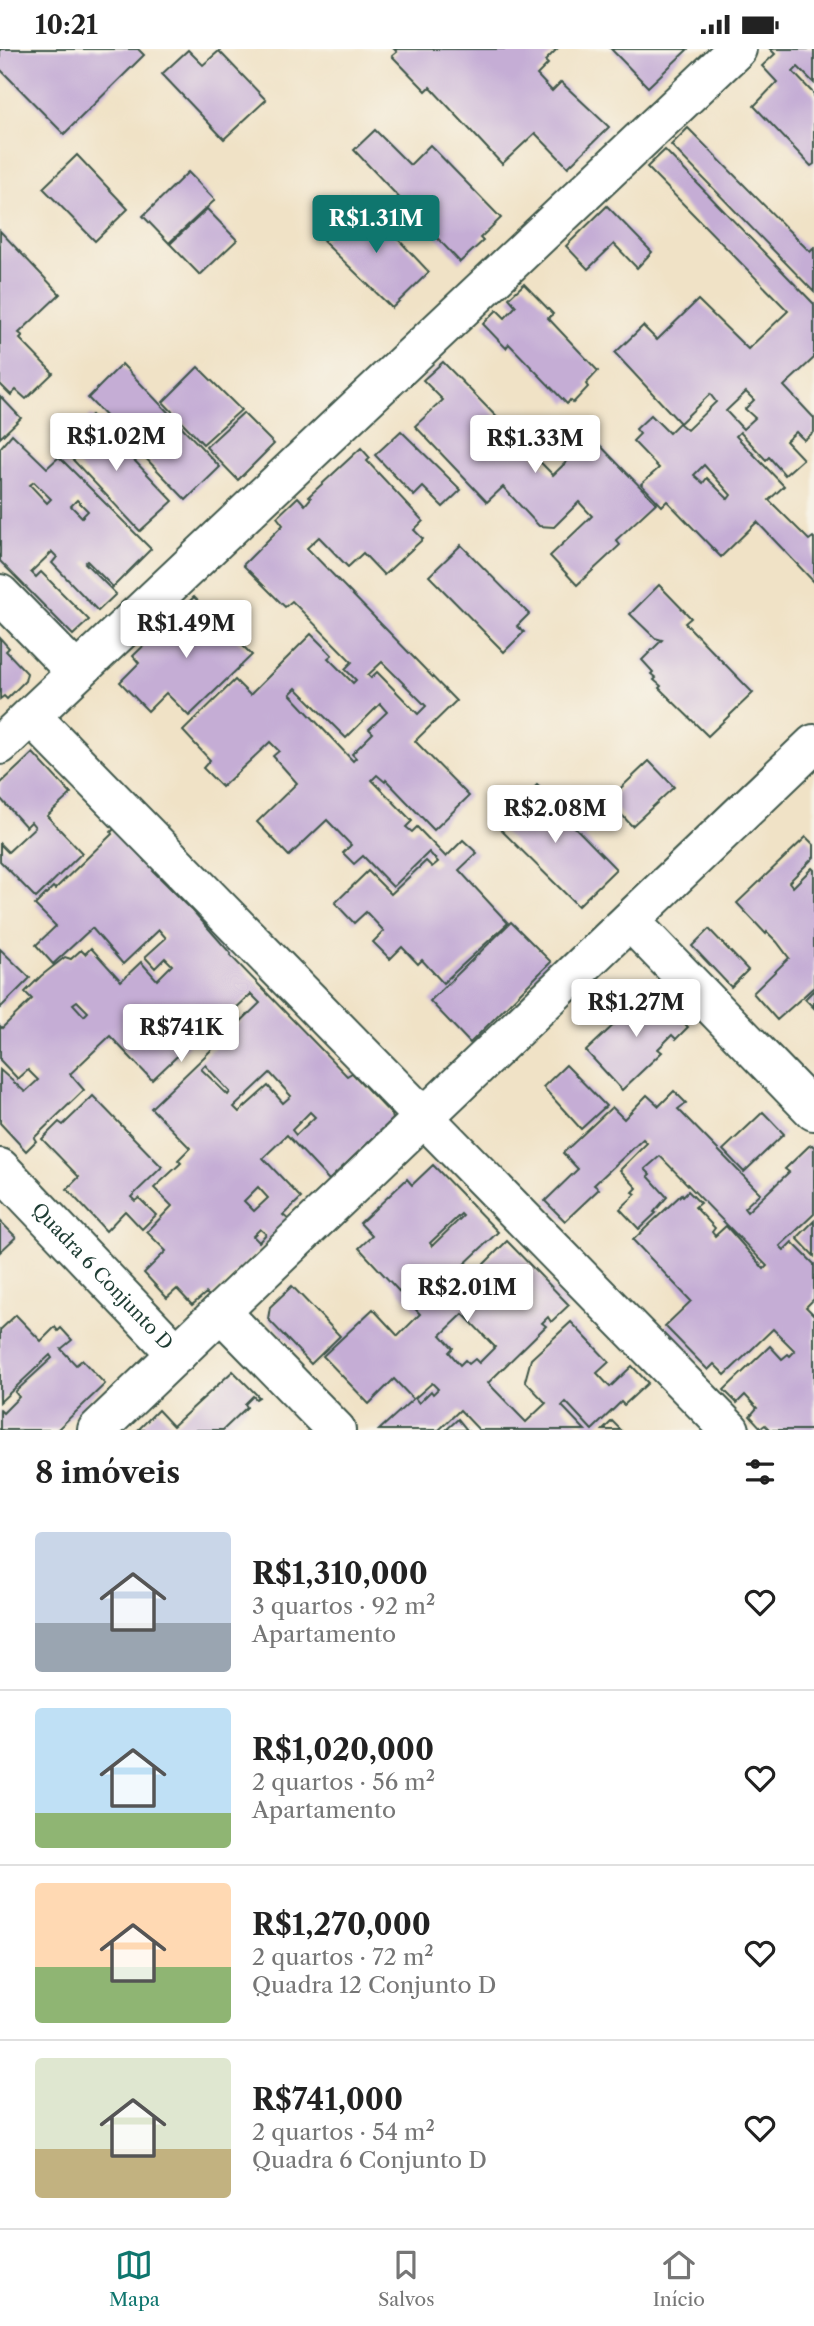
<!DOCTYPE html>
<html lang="pt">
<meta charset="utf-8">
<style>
:root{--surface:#fff;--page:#f2f2f2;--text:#222;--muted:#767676;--line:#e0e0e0;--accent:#0f766e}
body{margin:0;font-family:"Libre Caslon Text",serif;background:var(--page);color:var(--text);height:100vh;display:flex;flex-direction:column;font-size:26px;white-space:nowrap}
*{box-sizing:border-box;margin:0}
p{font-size:23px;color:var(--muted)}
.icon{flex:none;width:38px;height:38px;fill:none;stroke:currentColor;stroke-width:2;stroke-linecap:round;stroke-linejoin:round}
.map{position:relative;height:1381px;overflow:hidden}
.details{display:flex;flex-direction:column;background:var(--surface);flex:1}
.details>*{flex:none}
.price{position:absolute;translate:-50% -60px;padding:0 16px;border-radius:7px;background:#fff;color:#222;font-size:23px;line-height:46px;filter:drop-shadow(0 2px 4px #0008)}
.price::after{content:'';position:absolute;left:50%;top:42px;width:21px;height:16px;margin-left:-10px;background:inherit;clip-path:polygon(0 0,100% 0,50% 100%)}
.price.selected{background:var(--accent);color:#fff}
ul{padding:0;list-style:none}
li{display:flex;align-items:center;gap:21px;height:175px;padding:0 35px}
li+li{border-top:2px solid var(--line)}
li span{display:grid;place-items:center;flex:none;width:196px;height:140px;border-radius:7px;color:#555}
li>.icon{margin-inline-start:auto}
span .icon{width:84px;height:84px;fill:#fffc;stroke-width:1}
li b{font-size:30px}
h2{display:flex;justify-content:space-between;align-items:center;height:84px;padding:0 35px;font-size:30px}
.status{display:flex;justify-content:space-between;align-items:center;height:49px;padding:0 35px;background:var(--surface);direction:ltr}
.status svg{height:19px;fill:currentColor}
.menu{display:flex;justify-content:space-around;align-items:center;height:98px;border-top:2px solid var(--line);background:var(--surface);font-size:19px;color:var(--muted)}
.menu a{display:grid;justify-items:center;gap:4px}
.menu .selected{color:var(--accent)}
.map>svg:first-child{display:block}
.building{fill:#c5add5;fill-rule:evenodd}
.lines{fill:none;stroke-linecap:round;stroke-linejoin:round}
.minor-casing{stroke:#3e564a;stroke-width:42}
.minor{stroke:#fff;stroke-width:38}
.labels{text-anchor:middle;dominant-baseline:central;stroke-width:6;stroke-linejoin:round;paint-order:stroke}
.street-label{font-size:19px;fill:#1f3d34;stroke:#f7f3e8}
</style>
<div class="status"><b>10:21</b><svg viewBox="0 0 49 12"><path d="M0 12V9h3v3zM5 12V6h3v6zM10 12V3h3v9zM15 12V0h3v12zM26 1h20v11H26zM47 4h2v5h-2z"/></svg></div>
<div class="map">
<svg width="814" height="1381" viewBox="0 0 814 1381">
<rect width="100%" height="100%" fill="#f7f3e8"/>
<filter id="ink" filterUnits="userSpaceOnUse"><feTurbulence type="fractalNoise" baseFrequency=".0143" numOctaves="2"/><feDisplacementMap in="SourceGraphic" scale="14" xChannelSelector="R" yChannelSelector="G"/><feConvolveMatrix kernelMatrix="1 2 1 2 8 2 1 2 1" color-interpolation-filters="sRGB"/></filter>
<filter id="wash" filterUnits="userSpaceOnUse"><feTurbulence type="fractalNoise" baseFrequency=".00686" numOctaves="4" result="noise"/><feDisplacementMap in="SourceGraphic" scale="28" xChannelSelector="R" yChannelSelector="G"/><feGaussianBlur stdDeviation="1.57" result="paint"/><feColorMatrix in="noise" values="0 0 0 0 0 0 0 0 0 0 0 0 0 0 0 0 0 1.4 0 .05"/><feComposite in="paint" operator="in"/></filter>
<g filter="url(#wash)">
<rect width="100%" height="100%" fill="#f0e2c6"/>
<g id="blocks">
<!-- building -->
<g class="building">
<polygon points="0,0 138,0 144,6 64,85 0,20"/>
<polygon points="394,0 557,0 545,12 548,15 537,26 552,42 561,33 609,78 568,118 535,84 502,115 430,38 426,42 392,7 397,3"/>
<polygon points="611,0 688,0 648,38"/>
<polygon points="770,0 814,0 814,34 798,18 793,23 814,45 814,115 811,117 754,57 777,33 762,17 775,5"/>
<polygon points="188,1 203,16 219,2 266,51 224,90 162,25"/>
<polygon points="688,79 810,203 814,199 814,243 671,96"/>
<polygon points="375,81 410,116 430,96 501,169 480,189 483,192 460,213 354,101"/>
<path d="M665,101L814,255V309L784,337L814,369V383L804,391L796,383L786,392L803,410L785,426L769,408L766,411L740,383L736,387L784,437L769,451L809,491L813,488L814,489V533L757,473L721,508L667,452L662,457L641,435L659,419L633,392L640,385L636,380L651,366L669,384L679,374L687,381L716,353L710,345L680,374L615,304L643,277L657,291L698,251L748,300L788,262L647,118ZM746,343L754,351L745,360L755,369L743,380L726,362ZM704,416L731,446L728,450L707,429L703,434L694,426Z"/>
<polygon points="77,106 128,160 95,192 43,139"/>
<polygon points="188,123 215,151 169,194 143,167"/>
<polygon points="363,153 429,223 392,259 323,192"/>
<polygon points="607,157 652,203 637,219 614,195 588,220 566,197"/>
<polygon points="207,160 237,191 200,226 170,195"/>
<polygon points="0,182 60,245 19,284 23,287 20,290 53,324 26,350 16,341 11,346 0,335"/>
<polygon points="524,235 553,265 548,269 598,322 586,335 588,338 573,354 570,351 567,355 509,295 506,299 483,275 497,261 505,269 516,257 509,249"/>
<polygon points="443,313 553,426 592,388 656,454 616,491 620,496 577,536 550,507 592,467 579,453 554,478 539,477 503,438 487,453 415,377 443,351 423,331"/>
<polygon points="122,315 220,418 186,451 88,349"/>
<polygon points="198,318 241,361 203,395 163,353"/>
<polygon points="0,347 21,369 0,389"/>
<polygon points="243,364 274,395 238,431 206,398"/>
<polygon points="91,366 173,452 140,482 59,396"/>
<polygon points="401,382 461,441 443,458 423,438 414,447 375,406"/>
<path d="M12,385L47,419L59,408L151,500L113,538L87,512L85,514L116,545L98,562L52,514L57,508L52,503L31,523L36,528L41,523L89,571L73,586L0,512V399ZM34,433L51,450L47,454L30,436ZM77,451L88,462L82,468L71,457Z"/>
<path d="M361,399L370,409L367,412L423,472L414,481L423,490L384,526L363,504L348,518L319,488L307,499L456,652L415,692L469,747L434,781L386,731L385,733L377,726L372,731L412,772L406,778L412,783L417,778L446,808L463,791L477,804L459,821L508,874L443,934L422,911L418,915L402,898L390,910L373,893L384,882L366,863L354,874L335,854L368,822L391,845L426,812L432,818L438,813L429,803L393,838L363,807L354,815L343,804L351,796L327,771L289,807L257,773L297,734L273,707L279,702L270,693L222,738L203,719L210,711L183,682L235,631L250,646L311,585L332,606L328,609L353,634L356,631L345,620L352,613L292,552L285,558L243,516L283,476L277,468L298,448L305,456L311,449L309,447ZM382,613L426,657L418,665L377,623L371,629L368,626ZM296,639L346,689L380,655L387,663L369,680L373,684L352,705L356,709L353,712L290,645Z"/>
<polygon points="461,496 529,565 517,577 524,583 504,603 429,527"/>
<polygon points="659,536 691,569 685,574 753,644 708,687 659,639 661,637 654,631 656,629 651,625 653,623 642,611 662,591 655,589 630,565"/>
<polygon points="194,548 221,575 217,579 219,581 224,578 252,606 189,667 166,644 148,662 120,633 139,614 133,607"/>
<polygon points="0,589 9,599 6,602 27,624 25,632 7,650 4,647 0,650"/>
<polygon points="33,704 71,745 47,767 82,804 36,849 0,812 0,795 8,803 35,778 31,773 26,778 0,749 0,735"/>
<polygon points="649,712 674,738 632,777 608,751"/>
<polygon points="537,736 557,756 555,758 616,820 578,857 490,770 500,761 506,767"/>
<path d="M121,773L160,814L153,822L193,862L231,905L230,906L347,1027L352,1024L392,1066L393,1070L329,1131L287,1086L263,1109L301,1149L283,1166L289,1171L210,1248L206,1244L192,1256L177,1240L167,1249L144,1224L166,1202L147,1183L172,1157L154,1139L181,1114L178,1111L190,1099L151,1059L260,954L251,945L210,984L178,954L166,965L177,976L173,979L189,996L152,1031L110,987L70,1025L84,1041L34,1089L36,1092L26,1102L0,1074V1021L25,1043L38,1031L28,1021L18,1030L0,1011V977L2,979L32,950L25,943L41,927L65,908L71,910L81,901L85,905L91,899L121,932L141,913L157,931L172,916L165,909L155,919L145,908L166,889L159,881L123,915L92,879L53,915L36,896L56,877L35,856L53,838L55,840L112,785L111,783ZM77,952L88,963L84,967L73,955ZM205,1016L230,1043L228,1046L201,1020ZM270,1024L291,1047L283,1054L268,1037L239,1063L234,1058ZM310,1063L315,1068L296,1086L292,1081ZM258,1138L268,1149L254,1162L244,1152ZM260,1180L266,1185L259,1193L253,1187Z"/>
<polygon points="806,788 814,796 814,808 789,833 793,838 812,819 814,821 814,938 777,971 753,944 789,909 777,893 767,883 766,885 737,854"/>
<polygon points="511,873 551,913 470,994 430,952"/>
<polygon points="709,880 748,921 731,938 692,897"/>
<polygon points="0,900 30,929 0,959"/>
<polygon points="652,940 688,978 676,990 672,986 658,1000 662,1003 622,1041 586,1002"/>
<polygon points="814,941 814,959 805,950"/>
<polygon points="566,1016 606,1057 581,1080 543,1038"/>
<polygon points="674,1042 686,1054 678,1060 760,1144 744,1159 747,1163 789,1123 785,1120 809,1097 812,1096 814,1098 814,1165 780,1197 784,1201 792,1193 814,1215 814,1250 806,1258 814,1266 814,1381 770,1381 765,1376 761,1379 750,1367 757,1359 745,1346 737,1354 724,1341 770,1297 782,1310 788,1305 790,1307 795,1302 773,1280 725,1326 714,1315 708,1321 665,1277 691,1252 633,1191 682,1145 683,1147 688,1142 700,1154 695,1158 715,1179 712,1183 715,1187 726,1177 764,1220 767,1217 660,1107 645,1120 650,1125 648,1127 667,1148 654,1163 656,1164 639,1180 620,1160 636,1145 633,1143 637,1139 620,1121 647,1094 643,1090 594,1136 599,1140 565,1172 545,1152 578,1120 563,1104 612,1058 624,1070 647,1046 659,1057"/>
<polygon points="93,1047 162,1118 131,1148 135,1152 139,1149 156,1166 142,1180 125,1162 106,1182 67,1140 79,1128 42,1090 59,1073 63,1076"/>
<polygon points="763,1063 784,1085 744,1123 723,1101"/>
<path d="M433,1116L498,1183L458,1221L468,1231L507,1192L569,1256L551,1273L548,1268L542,1274L546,1277L488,1334L526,1373L546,1354L525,1332L531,1310L571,1273L609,1313L597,1324L610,1338L632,1317L648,1334L624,1356L621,1353L592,1381L566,1353L562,1357L585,1381H479L460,1361L439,1381H379L413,1350L394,1330L369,1355L323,1307L373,1260L398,1287L420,1265L359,1199L372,1187L360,1174L407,1130L412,1136ZM461,1165L463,1167L432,1197L430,1194ZM463,1265L495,1298L479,1314L475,1310L469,1315L465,1311L460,1316L449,1303L453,1299L441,1286ZM432,1334L438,1340L433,1345L431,1342L419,1354L415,1349Z"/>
<polygon points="0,1172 16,1188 0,1203"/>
<polygon points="814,1172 814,1207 797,1189"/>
<polygon points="292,1237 340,1287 311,1315 268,1270 270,1258"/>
<polygon points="16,1266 41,1292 55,1278 58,1282 61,1279 72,1291 61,1300 76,1316 82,1311 105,1335 57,1381 0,1381 0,1361 3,1364 19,1348 15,1343 52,1309 50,1306 0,1353 0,1281"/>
<polygon points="233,1322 259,1348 256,1350 253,1347 245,1355 247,1358 223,1381 138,1381 158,1361 173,1377"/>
<polygon points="458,1370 467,1381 446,1381 457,1371"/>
<polygon points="612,1372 621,1381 603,1381"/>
</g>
</g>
</g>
<g filter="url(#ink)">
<use href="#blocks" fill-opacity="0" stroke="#3e564a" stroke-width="2"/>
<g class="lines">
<defs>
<g id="minor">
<polyline points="0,545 76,623"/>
<polyline points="31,667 730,1381"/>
<polyline points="0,696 737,0"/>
<polyline points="630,872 814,1062"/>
<path id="s1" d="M0,1119L177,1305"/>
<polyline points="221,1263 336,1381"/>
<polyline points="97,1381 814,695"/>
</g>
</defs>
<!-- minor casing -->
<use href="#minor" class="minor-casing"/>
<!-- minor -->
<use href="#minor" class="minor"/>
</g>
</g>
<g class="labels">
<!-- street labels -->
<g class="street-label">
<text stroke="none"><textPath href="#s1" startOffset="149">Quadra 6 Conjunto D</textPath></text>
</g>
</g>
</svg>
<b class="price selected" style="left:376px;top:206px">R$1.31M</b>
<b class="price" style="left:116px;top:424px">R$1.02M</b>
<b class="price" style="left:535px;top:426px">R$1.33M</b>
<b class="price" style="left:186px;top:611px">R$1.49M</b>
<b class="price" style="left:555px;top:796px">R$2.08M</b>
<b class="price" style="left:636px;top:990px">R$1.27M</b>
<b class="price" style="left:181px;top:1015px">R$741K</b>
<b class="price" style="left:467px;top:1275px">R$2.01M</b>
</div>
<section class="details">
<h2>8 imóveis<svg class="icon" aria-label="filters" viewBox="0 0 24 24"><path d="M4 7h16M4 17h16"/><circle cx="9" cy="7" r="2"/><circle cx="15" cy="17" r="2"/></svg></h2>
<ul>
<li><span style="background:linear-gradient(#c9d6e8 65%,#9aa5b1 0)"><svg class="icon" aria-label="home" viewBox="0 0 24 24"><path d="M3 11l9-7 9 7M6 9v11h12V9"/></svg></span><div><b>R$1,310,000</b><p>3 quartos · 92 m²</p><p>Apartamento</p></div><svg class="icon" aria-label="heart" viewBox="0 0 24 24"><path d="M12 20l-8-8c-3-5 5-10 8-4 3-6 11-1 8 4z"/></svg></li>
<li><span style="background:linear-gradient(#bfe0f5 75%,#8fb573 0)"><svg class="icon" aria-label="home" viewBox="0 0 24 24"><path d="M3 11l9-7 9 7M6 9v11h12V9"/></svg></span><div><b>R$1,020,000</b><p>2 quartos · 56 m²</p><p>Apartamento</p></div><svg class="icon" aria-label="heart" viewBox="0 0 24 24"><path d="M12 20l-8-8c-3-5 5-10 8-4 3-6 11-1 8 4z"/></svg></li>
<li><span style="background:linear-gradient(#ffd9b3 60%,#8fb573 0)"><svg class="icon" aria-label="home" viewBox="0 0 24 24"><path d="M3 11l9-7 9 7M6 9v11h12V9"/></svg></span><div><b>R$1,270,000</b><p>2 quartos · 72 m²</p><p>Quadra 12 Conjunto D</p></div><svg class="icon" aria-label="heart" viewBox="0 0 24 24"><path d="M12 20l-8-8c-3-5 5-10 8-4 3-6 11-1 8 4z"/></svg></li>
<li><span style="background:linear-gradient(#dfe7d0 65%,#c2b280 0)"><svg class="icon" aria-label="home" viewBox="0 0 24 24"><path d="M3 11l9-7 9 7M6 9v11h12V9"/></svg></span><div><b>R$741,000</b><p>2 quartos · 54 m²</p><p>Quadra 6 Conjunto D</p></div><svg class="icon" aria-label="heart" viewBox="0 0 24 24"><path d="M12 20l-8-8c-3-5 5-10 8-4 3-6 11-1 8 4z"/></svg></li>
</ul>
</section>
<nav class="menu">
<a class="selected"><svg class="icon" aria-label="map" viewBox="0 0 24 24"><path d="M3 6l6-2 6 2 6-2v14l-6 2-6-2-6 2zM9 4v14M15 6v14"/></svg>Mapa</a>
<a><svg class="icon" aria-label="saved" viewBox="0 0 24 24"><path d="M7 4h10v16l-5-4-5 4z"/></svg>Salvos</a>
<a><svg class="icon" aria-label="home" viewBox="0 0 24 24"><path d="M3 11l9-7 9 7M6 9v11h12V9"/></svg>Início</a>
</nav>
